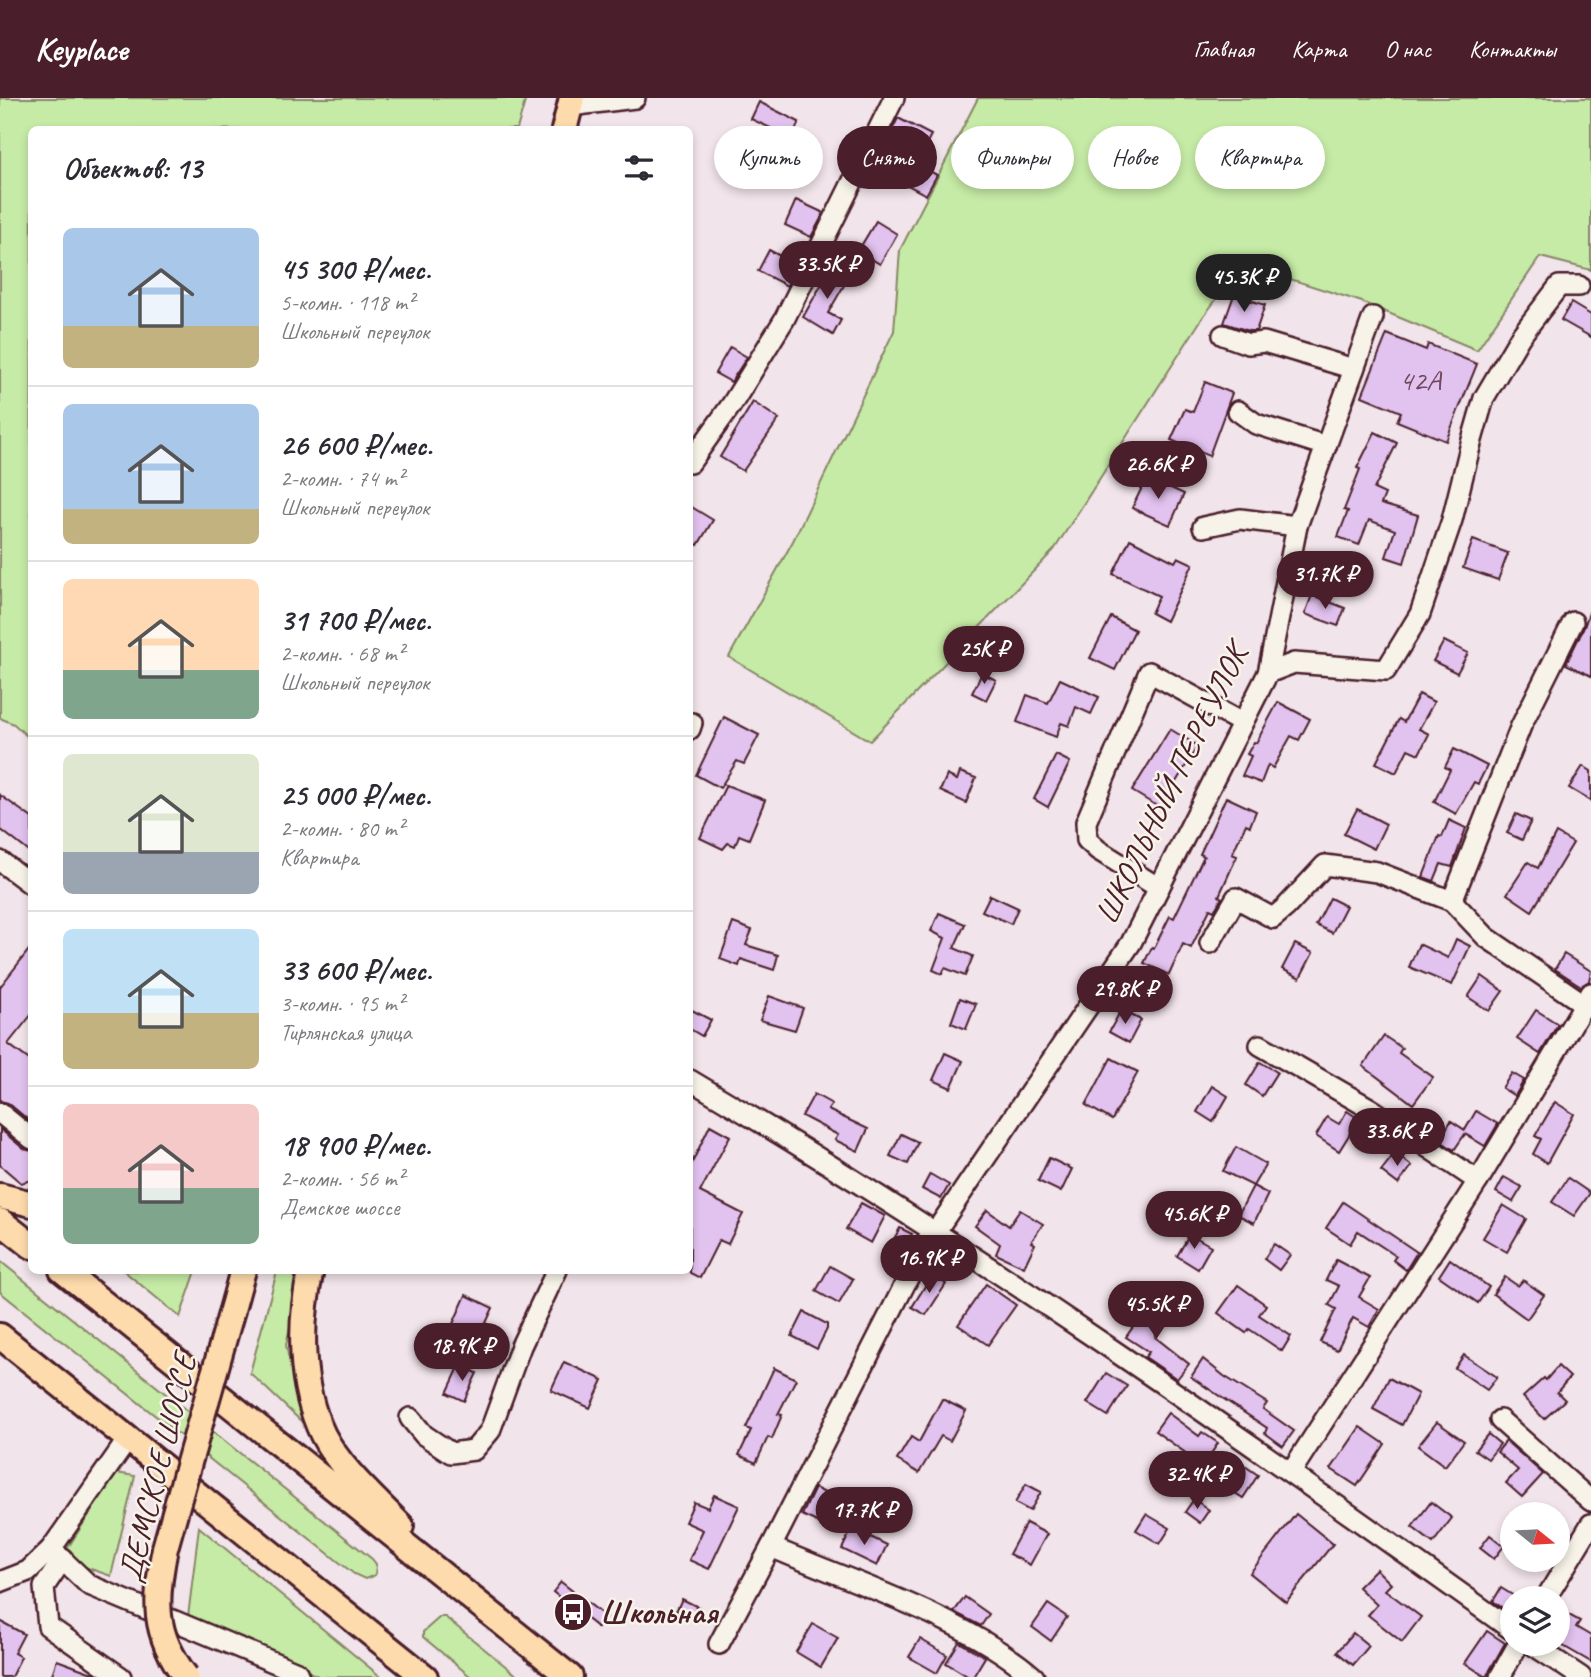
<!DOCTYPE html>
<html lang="ru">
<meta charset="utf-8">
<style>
:root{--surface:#fff;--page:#f7f7f7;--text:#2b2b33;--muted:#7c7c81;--line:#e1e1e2;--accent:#4a1f2b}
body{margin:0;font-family:Caveat,sans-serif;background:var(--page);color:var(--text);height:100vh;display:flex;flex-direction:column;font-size:26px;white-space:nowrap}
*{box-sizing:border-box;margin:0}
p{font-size:23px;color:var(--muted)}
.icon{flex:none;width:38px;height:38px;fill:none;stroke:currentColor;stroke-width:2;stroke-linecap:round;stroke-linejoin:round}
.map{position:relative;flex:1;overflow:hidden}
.details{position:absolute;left:28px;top:28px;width:665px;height:1148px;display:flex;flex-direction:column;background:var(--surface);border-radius:10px;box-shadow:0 4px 10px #0003}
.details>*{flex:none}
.guide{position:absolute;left:714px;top:28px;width:665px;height:63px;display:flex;gap:14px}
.needle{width:46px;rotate:108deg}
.controls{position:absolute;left:1500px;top:1404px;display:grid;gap:14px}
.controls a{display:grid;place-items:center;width:70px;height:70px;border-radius:50%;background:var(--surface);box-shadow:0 4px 10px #0003;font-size:35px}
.price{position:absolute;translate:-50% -60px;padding:0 16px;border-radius:24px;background:var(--accent);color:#fff;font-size:23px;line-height:46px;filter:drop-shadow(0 2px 4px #0008)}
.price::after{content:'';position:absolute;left:50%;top:42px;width:21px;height:16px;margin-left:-10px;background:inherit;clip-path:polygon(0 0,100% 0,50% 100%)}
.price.selected{background:#222;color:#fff}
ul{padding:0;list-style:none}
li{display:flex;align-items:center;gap:21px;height:175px;padding:0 35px}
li+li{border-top:2px solid var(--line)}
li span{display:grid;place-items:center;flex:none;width:196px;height:140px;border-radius:10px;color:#555}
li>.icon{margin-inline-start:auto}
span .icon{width:84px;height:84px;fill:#fffc;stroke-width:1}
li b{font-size:30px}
h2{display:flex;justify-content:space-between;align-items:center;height:84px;padding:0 35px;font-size:30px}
.chip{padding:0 24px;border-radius:32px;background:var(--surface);box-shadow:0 4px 10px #0003;font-size:24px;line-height:63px}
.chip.selected{background:var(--accent);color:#fff}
header{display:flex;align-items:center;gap:42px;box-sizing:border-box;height:98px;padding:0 35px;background:var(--accent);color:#fff}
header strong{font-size:33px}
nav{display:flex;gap:38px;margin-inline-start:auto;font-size:24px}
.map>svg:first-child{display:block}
.green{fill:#c6eba6;stroke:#888568;stroke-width:2}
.building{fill:#e2c2ef;stroke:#4a1f2b;stroke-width:2}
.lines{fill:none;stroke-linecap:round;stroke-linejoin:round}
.minor-casing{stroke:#4a1f2b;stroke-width:24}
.major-casing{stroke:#4a1f2b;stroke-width:30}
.minor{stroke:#f7f3e8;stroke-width:19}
.major{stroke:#fedbac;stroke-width:24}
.major-bridge-casing{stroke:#4a1f2b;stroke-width:30;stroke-linecap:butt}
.major-bridge{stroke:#fedbac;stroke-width:24}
.labels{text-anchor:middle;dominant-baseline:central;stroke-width:5;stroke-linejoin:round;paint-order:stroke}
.number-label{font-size:30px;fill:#70485c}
.street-label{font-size:33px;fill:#4a1f2b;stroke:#f7f3e8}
.poi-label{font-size:33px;font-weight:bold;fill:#4a1f2b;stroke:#f7f3e8;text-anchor:start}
</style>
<header>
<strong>Keyplace</strong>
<nav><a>Главная</a><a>Карта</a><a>О нас</a><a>Контакты</a></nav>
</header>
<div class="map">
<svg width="1591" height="1579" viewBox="0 0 1591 1579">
<rect width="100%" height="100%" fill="#f1e4ea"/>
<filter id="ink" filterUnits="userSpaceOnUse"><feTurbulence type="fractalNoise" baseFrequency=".0143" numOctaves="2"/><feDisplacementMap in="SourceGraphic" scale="14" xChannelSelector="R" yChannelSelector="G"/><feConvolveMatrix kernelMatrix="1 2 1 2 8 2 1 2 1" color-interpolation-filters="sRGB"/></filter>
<g filter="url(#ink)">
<!-- green -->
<g class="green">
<polygon points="0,0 526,0 517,31 32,32 31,642 14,626 0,620"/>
<polygon points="978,0 1591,0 1591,172 1540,159 1477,252 1362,204 1243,166 1203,219 1054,452 870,643 729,559 793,443 894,233 900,152"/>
<polygon points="0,1163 372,1461 376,1466 375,1477 365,1481 354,1476 0,1194"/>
<polygon points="124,1173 196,1173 180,1219"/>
<polygon points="277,1173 302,1173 286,1247 302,1324 250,1275"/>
<polygon points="116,1375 135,1378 111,1478 82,1468 67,1451"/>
<polygon points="199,1429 381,1579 320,1579 188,1519"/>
<polygon points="440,1519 445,1519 519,1579 471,1579 423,1539 423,1534"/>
</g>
<!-- building -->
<g class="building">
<polygon points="759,4 799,24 792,40 751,21"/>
<polygon points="898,20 931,37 916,66 937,77 926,97 874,69"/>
<polygon points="796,102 824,115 811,139 785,127"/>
<polygon points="876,123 897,136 880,166 858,153"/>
<polygon points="769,152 797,167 787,188 758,173"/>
<polygon points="832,168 850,177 828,215 841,222 833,237 803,219"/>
<polygon points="1234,197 1265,207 1256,233 1249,233 1224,225"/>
<polygon points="1571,205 1591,217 1591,239 1561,222"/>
<polygon points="1387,236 1426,252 1428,246 1477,266 1446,343 1397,323 1401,314 1362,298"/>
<polygon points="730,249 747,259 731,284 715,275"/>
<polygon points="1205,284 1232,295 1209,358 1171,342 1185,311 1193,314"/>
<polygon points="753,304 779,321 743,373 720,359"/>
<polygon points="1375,334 1397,345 1374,391 1385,396 1381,406 1418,417 1404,465 1386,459 1395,432 1369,422 1359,447 1338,439 1348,413 1344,412 1360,371 1357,370"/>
<polygon points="1147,379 1184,396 1170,427 1132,410"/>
<polygon points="690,408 713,422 698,447 690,442"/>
<polygon points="1130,441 1175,464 1178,459 1193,466 1166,523 1151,515 1159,498 1113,476"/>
<polygon points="1473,442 1508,455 1498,482 1463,470"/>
<polygon points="1312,497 1345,510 1338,528 1305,516"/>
<polygon points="1591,509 1591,578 1566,566 1584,529"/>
<polygon points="1111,519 1135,532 1115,572 1090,560"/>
<polygon points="1444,543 1468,555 1457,575 1433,563"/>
<polygon points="982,575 996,582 986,602 972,595"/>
<polygon points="1060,581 1099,599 1091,616 1076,609 1069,628 1061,625 1056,639 1017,624 1027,597 1048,605"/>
<polygon points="1419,596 1434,604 1419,631 1429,636 1419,656 1408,651 1396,675 1376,665 1399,621 1404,624"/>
<polygon points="1278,604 1310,621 1299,642 1291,638 1273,670 1268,667 1261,685 1242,678 1251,658 1247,656 1254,644 1256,645"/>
<polygon points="724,619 759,637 744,666 737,663 720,690 696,677"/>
<polygon points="1170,631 1198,648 1160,710 1132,693"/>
<polygon points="1454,651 1487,668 1478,686 1474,684 1456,716 1434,704 1450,672 1445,669"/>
<polygon points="1056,657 1070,664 1048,709 1034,701"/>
<polygon points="1583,668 1591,673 1591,703 1569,690"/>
<polygon points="960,674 976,680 966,705 940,693 947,677 957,682"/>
<polygon points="726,687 765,702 749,741 739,737 735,748 728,745 723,751 700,740"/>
<polygon points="0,697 32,720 32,756 0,731"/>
<polygon points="1226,699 1256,713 1250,728 1246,726 1232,756 1237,758 1219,798 1222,800 1214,813 1210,811 1191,850 1183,846 1169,877 1144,865 1152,849 1154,850 1170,818 1174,820 1204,758 1200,756"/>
<polygon points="1357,711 1386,726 1374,751 1344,736"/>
<polygon points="1516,716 1531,723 1522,742 1507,735"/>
<polygon points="1449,722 1466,730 1452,769 1441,766 1434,783 1423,779 1439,738 1442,739"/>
<polygon points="1556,735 1573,745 1532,813 1507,796 1528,764 1538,770"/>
<polygon points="990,797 1018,810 1011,826 982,813"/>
<polygon points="1330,800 1346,808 1332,835 1316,827"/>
<polygon points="939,815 965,826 954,850 973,858 965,878 945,870 942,876 933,872 945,840 931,833"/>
<polygon points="733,825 752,832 746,847 778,857 774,872 741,861 739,868 720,861"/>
<polygon points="1456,841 1470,848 1452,887 1409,869 1419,846 1448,860"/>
<polygon points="1295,846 1313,855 1300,880 1282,871"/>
<polygon points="32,848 32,916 8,946 32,964 32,1025 8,1005 0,1003 0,889"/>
<polygon points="1564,856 1591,873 1589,883 1581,888 1555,871"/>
<polygon points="1482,878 1503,893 1489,913 1468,899"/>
<polygon points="769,898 803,910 795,932 760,922"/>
<polygon points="960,900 976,906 966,931 951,925"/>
<polygon points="690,911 711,922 702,938 690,931"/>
<polygon points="1121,912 1141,922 1129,945 1109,934"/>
<polygon points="1536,912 1558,926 1540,956 1517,941"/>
<polygon points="1384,938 1402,950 1399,955 1433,979 1413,1006 1363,968"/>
<polygon points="945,955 963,963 951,990 933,982"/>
<polygon points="1111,960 1138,974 1112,1022 1086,1007"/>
<polygon points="1260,964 1277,974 1262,998 1246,987"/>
<polygon points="1512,975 1524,982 1515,998 1502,990"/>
<polygon points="1212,988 1228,998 1213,1024 1197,1014"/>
<polygon points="814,996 832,1006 828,1012 868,1031 858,1053 835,1042 838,1037 802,1018"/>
<polygon points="1555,1004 1574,1016 1547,1065 1533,1056 1541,1041 1535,1038"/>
<polygon points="1347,1013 1359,1021 1339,1053 1316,1038 1327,1019 1339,1026"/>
<polygon points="1476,1013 1498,1026 1485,1048 1465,1036 1454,1052 1439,1042 1451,1023 1465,1032"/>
<polygon points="710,1027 730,1038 700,1094 743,1116 728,1146 719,1142 700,1180 690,1175 690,1069"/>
<polygon points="0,1031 24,1051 32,1053 32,1082 21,1085 0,1067"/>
<polygon points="901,1036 918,1044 908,1066 890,1058"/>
<polygon points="1236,1049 1266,1066 1253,1088 1223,1073"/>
<polygon points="1395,1055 1412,1068 1398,1086 1381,1073"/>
<polygon points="1049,1060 1072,1071 1061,1094 1038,1083"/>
<polygon points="930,1076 949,1087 941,1101 922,1091"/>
<polygon points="1504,1079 1522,1089 1513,1104 1496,1094"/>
<polygon points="1568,1080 1590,1095 1574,1118 1552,1104"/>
<polygon points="1253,1088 1268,1096 1254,1125 1238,1117"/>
<polygon points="1343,1104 1417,1154 1406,1172 1393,1162 1396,1158 1358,1133 1350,1146 1326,1130"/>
<polygon points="861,1105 885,1118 871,1145 846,1131"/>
<polygon points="1503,1107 1526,1121 1507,1154 1483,1140"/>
<polygon points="987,1112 1009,1128 1020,1112 1043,1126 1031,1144 1035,1146 1024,1169 996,1156 1000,1146 975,1128"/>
<polygon points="900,1130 912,1136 901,1157 889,1150"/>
<polygon points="1190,1136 1211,1148 1198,1171 1177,1158"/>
<polygon points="1274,1146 1290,1157 1279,1172 1264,1161"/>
<polygon points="1450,1161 1489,1189 1478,1205 1439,1178"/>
<polygon points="1336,1162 1370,1180 1359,1199 1379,1211 1369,1229 1353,1220 1337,1252 1320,1244 1336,1211 1329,1207 1339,1188 1326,1182"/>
<polygon points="830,1168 853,1181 839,1206 816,1193"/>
<polygon points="932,1177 946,1186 926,1217 912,1209"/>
<polygon points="1505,1179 1518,1188 1523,1182 1544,1197 1527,1221 1493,1196"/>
<polygon points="986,1186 1016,1207 988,1247 958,1227"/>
<polygon points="1238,1187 1266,1207 1259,1217 1291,1238 1282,1253 1249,1231 1246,1235 1218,1215"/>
<polygon points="466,1197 493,1210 479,1240 452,1228"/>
<polygon points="1161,1206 1172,1213 1155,1239 1189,1266 1177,1281 1145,1259 1149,1254 1126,1239 1135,1226 1130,1223 1139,1209 1153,1218"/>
<polygon points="804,1214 827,1226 827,1231 817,1251 792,1238"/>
<polygon points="1464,1257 1497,1279 1487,1292 1455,1270"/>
<polygon points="1203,1261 1224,1278 1267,1305 1263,1311 1294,1333 1283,1348 1265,1335 1267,1330 1191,1279"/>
<polygon points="564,1264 603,1282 590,1310 551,1292"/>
<polygon points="460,1267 477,1275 464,1303 447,1295"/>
<polygon points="1558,1268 1570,1279 1557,1294 1565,1302 1544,1321 1523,1299 1544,1280 1546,1282"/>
<polygon points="774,1270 796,1281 778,1316 782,1317 772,1341 768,1339 756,1365 739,1357 751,1332 746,1330"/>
<polygon points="1106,1275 1127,1288 1108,1318 1087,1305"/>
<polygon points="1389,1280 1418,1296 1402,1327 1373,1311"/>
<polygon points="942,1301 966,1313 950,1343 941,1338 919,1375 897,1362 911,1339 919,1344"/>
<polygon points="1168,1315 1199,1338 1202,1334 1218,1345 1201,1371 1184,1360 1187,1356 1155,1333"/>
<polygon points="1437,1324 1464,1343 1445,1368 1418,1348"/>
<polygon points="1360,1329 1385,1346 1357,1388 1331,1371"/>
<polygon points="1488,1336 1500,1346 1488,1361 1475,1352"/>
<polygon points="1506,1343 1543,1376 1522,1399 1506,1385 1518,1372 1497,1354"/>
<polygon points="1242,1366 1258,1377 1243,1400 1226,1389"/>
<polygon points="1026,1386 1041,1394 1030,1413 1015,1405"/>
<polygon points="815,1390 837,1401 823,1427 802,1417"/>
<polygon points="883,1394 906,1407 898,1423 875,1410"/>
<polygon points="714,1397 739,1408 709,1471 689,1462 703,1432 685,1424 694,1404 708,1410"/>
<polygon points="1194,1401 1209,1412 1200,1425 1185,1414"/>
<polygon points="1431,1404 1452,1420 1433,1445 1412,1429"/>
<polygon points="1146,1416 1170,1430 1160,1446 1136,1432"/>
<polygon points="1296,1416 1333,1446 1286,1504 1250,1475"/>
<polygon points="1026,1425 1047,1436 1030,1467 1009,1456"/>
<polygon points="852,1430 887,1447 877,1468 842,1451"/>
<polygon points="1490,1437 1504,1448 1494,1461 1480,1450"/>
<polygon points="1376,1471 1391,1486 1385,1492 1421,1519 1402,1544 1368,1517 1377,1507 1358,1489"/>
<polygon points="561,1484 606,1519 598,1530 553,1494"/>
<polygon points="1501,1490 1514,1498 1505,1512 1493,1503"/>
<polygon points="965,1499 989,1516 981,1528 954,1514"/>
<polygon points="682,1501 700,1510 694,1522 676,1513"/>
<polygon points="1048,1506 1067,1519 1051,1543 1032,1529"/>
<polygon points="1558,1511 1580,1523 1576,1529 1591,1538 1591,1564 1558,1545"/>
<polygon points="0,1523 24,1536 14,1555 21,1559 11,1579 0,1579"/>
<polygon points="813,1526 838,1540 821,1569 796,1554"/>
<polygon points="1487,1533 1505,1545 1486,1579 1465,1565"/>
<polygon points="1353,1535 1369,1548 1353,1567 1337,1554"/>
<polygon points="920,1541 947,1557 937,1575 909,1559"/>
<polygon points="959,1544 985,1559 973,1579 969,1579 946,1565"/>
<polygon points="57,1562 95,1576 99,1579 51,1579"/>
</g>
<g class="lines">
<defs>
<g id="minor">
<polyline points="570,8 635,0"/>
<polyline points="1223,237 1248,246 1264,244 1354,271"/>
<polyline points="1238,313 1256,326 1326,348"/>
<polyline points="690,365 732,306 784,222 894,0"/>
<polyline points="1203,429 1240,421 1297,428"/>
<polyline points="1573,524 1521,628 1452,803 1486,839 1584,906"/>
<polyline points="1268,575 1294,565 1386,572 1420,516 1452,422 1470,349 1484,300 1520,239 1559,188 1579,188"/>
<polyline points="690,631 692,625"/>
<polyline points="0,763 32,787"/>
<polyline points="1159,790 1098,752 1087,742 1086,724 1149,574 1242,625"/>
<polyline points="1210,845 1236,800 1273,820 1286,809 1325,767 1377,774 1452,803"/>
<polyline points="1260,947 1371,1011 1478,1083"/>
<path d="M690,982C974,1150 1244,1340 1512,1532"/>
<polyline points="0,1015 32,1041"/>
<polyline points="410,1320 424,1337 451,1355 474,1352 490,1333 521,1248 557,1172"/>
<polyline points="1500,1322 1591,1403"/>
<polyline points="1291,1374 1478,1083 1591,895"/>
<path d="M771,1449C856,1486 964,1519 1034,1579"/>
<polyline points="51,1451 89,1487 297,1574 299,1579"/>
<polyline points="63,1461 44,1489 48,1528 121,1579"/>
<polyline points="0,1484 28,1473 51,1451 128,1341"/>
<polyline points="1546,1500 1591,1426"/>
<polyline points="1530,1545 1581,1579"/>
<polyline points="719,1546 771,1449 929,1139 936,1133 1131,845 1268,575 1297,428 1373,219"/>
<polyline points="1500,1579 1519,1545"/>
</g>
<g id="major">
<polyline points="564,32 572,0"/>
<polyline points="0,1098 32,1106"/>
<polyline points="0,1123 32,1148"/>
<polyline points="62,1172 570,1579"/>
<path d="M311,1172C299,1225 299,1288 323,1337C341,1372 374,1400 401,1428"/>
<polyline points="232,1212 243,1172"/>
<polyline points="0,1238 425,1579"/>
</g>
</defs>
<!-- minor casing -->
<use href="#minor" class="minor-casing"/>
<!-- major casing -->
<use href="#major" class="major-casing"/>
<!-- minor -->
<use href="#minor" class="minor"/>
<!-- major -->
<use href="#major" class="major"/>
<defs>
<path id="major-bridge" d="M186,1579C152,1535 155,1502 165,1450L232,1212"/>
</defs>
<!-- major-bridge casing -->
<use href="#major-bridge" class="major-bridge-casing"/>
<!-- major-bridge -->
<use href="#major-bridge" class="major-bridge"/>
</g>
</g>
<!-- icons -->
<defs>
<symbol id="bus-disc" viewBox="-11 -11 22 22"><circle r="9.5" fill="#4a1f2b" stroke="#f7f3e8"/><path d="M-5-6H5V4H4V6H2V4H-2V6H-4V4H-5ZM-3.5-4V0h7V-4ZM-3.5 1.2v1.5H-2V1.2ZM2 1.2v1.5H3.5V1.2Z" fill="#fff"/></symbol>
</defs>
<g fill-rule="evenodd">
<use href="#bus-disc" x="551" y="1492" width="44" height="44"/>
</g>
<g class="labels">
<!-- number labels -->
<g class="number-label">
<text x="1420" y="282">42А</text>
</g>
<!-- street labels -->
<g class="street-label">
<text transform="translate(1171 686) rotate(-64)">ШКОЛЬНЫЙ ПЕРЕУЛОК</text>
<text transform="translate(157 1370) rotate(-76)">ДЕМСКОЕ ШОССЕ</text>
</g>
<!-- poi labels -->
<g class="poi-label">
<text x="600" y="1514">Школьная</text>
</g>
</g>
</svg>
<div class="controls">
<a><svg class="needle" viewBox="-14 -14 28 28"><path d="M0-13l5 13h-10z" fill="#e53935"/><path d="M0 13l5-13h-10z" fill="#7c7c81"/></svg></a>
<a><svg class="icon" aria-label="layers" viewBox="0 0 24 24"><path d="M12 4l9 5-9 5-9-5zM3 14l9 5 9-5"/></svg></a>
</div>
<b class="price" style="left:827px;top:203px">33.5K ₽</b>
<b class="price selected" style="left:1244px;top:216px">45.3K ₽</b>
<b class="price" style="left:1158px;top:403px">26.6K ₽</b>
<b class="price" style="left:1325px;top:513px">31.7K ₽</b>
<b class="price" style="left:984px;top:588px">25K ₽</b>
<b class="price" style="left:1125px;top:928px">29.8K ₽</b>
<b class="price" style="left:1397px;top:1070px">33.6K ₽</b>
<b class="price" style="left:1194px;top:1153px">45.6K ₽</b>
<b class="price" style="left:929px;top:1197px">16.9K ₽</b>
<b class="price" style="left:1156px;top:1243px">45.5K ₽</b>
<b class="price" style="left:462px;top:1285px">18.9K ₽</b>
<b class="price" style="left:1197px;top:1413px">32.4K ₽</b>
<b class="price" style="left:864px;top:1449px">17.7K ₽</b>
<div class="guide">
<a class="chip">Купить</a>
<a class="chip selected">Снять</a>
<a class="chip">Фильтры</a>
<a class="chip">Новое</a>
<a class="chip">Квартира</a>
</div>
<section class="details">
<h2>Объектов: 13<svg class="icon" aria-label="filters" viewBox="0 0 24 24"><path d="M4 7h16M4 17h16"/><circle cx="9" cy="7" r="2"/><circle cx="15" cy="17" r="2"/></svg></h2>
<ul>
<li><span style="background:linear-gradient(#a9c7e8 70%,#c2b280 0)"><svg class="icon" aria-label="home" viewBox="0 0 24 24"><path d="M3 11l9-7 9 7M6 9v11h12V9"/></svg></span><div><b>45 300 ₽/мес.</b><p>5-комн. · 118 m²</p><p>Школьный переулок</p></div></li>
<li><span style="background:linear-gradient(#a9c7e8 75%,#c2b280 0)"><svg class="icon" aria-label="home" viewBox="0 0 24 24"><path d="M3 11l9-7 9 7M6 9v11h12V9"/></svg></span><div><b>26 600 ₽/мес.</b><p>2-комн. · 74 m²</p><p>Школьный переулок</p></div></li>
<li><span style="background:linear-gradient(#ffd9b3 65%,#7fa58c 0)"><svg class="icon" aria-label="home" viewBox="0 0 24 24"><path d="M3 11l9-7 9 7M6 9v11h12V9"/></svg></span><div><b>31 700 ₽/мес.</b><p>2-комн. · 68 m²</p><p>Школьный переулок</p></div></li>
<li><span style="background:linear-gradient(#dfe7d0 70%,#9aa5b1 0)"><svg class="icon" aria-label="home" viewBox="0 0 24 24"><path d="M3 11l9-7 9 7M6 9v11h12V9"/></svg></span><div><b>25 000 ₽/мес.</b><p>2-комн. · 80 m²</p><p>Квартира</p></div></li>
<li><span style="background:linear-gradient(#bfe0f5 60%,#c2b280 0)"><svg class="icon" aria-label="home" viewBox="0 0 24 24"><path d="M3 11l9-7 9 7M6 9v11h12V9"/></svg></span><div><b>33 600 ₽/мес.</b><p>3-комн. · 95 m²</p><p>Тирлянская улица</p></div></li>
<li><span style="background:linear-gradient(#f6c9c9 60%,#7fa58c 0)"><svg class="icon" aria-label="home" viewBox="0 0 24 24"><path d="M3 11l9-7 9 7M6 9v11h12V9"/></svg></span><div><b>18 900 ₽/мес.</b><p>2-комн. · 56 m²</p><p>Демское шоссе</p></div></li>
</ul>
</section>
</div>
